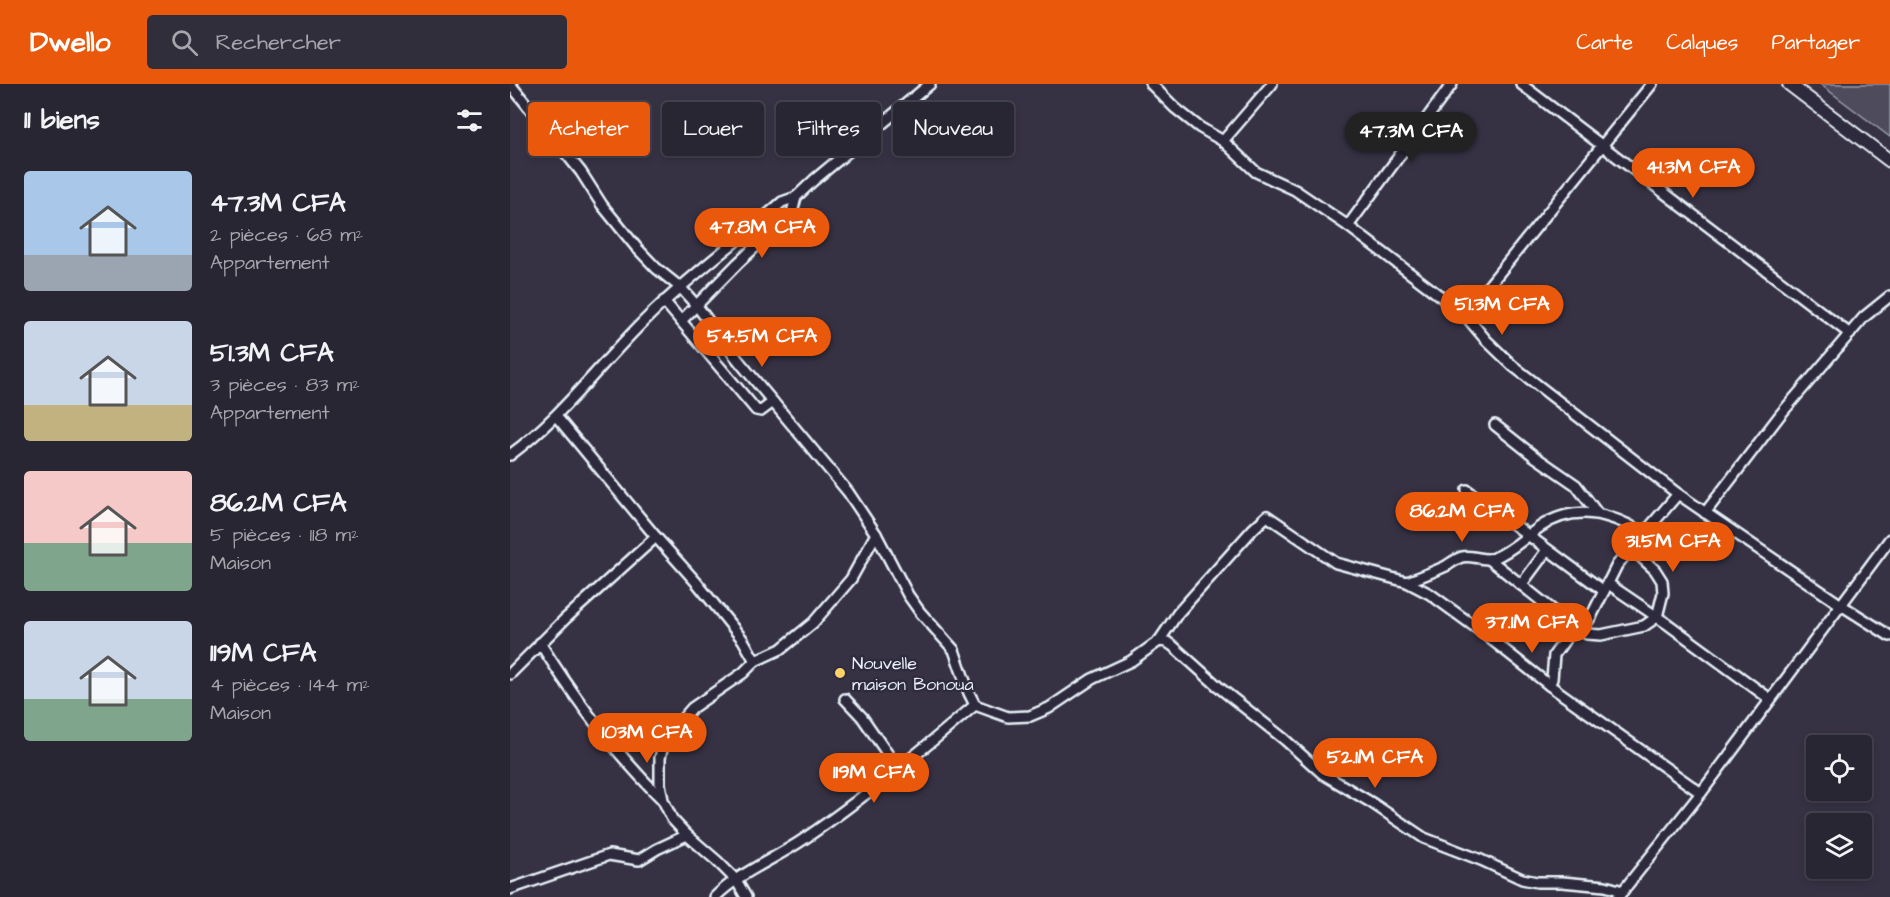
<!DOCTYPE html>
<html lang="fr">
<meta charset="utf-8">
<style>
:root{--surface:#282633;--page:#302e3b;--text:#f1f3f6;--muted:#a5a5ac;--line:#44434e;--accent:#ea580c}
body{margin:0;font-family:"Architects Daughter",sans-serif;background:var(--page);color:var(--text);height:100vh;display:flex;flex-direction:column;font-size:22px;white-space:nowrap}
*{box-sizing:border-box;margin:0}
p{font-size:20px;color:var(--muted)}
.icon{flex:none;width:33px;height:33px;fill:none;stroke:currentColor;stroke-width:2;stroke-linecap:round;stroke-linejoin:round}
.map{position:relative;flex:1;overflow:hidden}
.side{display:flex;flex-direction:column;background:var(--surface);width:510px}
.side>*{flex:none}
.hud{position:absolute;left:18px;top:18px;width:570px;height:54px;display:flex;gap:12px}
.buttons{position:absolute;left:1296px;top:651px;display:grid;gap:12px}
.buttons a{display:grid;place-items:center;width:66px;height:66px;border-radius:6px;background:var(--surface);box-shadow:0 3px 9px #0003,0 0 0 2px var(--line);font-size:30px}
.price{position:absolute;translate:-50% -51px;padding:0 14px;border-radius:21px;background:var(--accent);color:#fff;font-size:20px;line-height:39px;filter:drop-shadow(0 2px 3px #0008)}
.price::after{content:'';position:absolute;left:50%;top:36px;width:18px;height:14px;margin-left:-9px;background:inherit;clip-path:polygon(0 0,100% 0,50% 100%)}
.price.on{background:#222;color:#fff}
ul{padding:0;list-style:none}
li{display:flex;align-items:center;gap:18px;height:150px;padding:0 24px}
li span{display:grid;place-items:center;flex:none;width:168px;height:120px;border-radius:6px;color:#555}
li>.icon{margin-inline-start:auto}
span .icon{width:72px;height:72px;fill:#fffc;stroke-width:1}
li b{font-size:26px}
h2{display:flex;justify-content:space-between;align-items:center;height:72px;padding:0 24px;font-size:26px}
.pill{padding:0 21px;border-radius:6px;background:var(--surface);box-shadow:0 3px 9px #0003,0 0 0 2px var(--line);font-size:21px;line-height:54px}
.pill.on{background:var(--accent);color:#fff}
header{display:flex;align-items:center;gap:36px;box-sizing:border-box;height:84px;padding:0 30px;background:var(--accent);color:#fff}
header strong{font-size:28px}
nav{display:flex;gap:33px;margin-inline-start:auto;font-size:21px}
.search{width:420px;height:54px;background:var(--page);display:flex;align-items:center;gap:15px;box-sizing:border-box;padding:0 21px;border-radius:6px;color:var(--muted);font-size:22px}
main{display:flex;flex:1;min-height:0}
.map>svg:first-child{display:block}
.green{fill:#4d4b5c;stroke:#9a9eaa;stroke-width:1.5}
.lines{fill:none;stroke-linecap:round;stroke-linejoin:round}
.minor-casing{stroke:#e8f1f8;stroke-width:14}
.tertiary-casing{stroke:#e8f1f8;stroke-width:16}
.minor{stroke:#2f2a3d;stroke-width:9}
.tertiary{stroke:#2f2a3d;stroke-width:12}
.poi-dot{fill:#ffd166;stroke:#2f2a3d;stroke-width:2}
.labels{text-anchor:middle;dominant-baseline:central;stroke-width:4.5;stroke-linejoin:round;paint-order:stroke}
.poi-label{font-size:18px;fill:#e8f1f8;stroke:#2f2a3d;text-anchor:start}
</style>
<header>
<strong>Dwello</strong>
<div class="search"><svg class="icon" aria-label="search" viewBox="0 0 24 24"><circle cx="10" cy="10" r="6"/><path d="M15 15l6 6"/></svg>Rechercher</div>
<nav><a>Carte</a><a>Calques</a><a>Partager</a></nav>
</header>
<main>
<section class="side">
<h2>11 biens<svg class="icon" aria-label="filters" viewBox="0 0 24 24"><path d="M4 7h16M4 17h16"/><circle cx="9" cy="7" r="2"/><circle cx="15" cy="17" r="2"/></svg></h2>
<ul>
<li><span style="background:linear-gradient(#a9c7e8 70%,#9aa5b1 0)"><svg class="icon" aria-label="home" viewBox="0 0 24 24"><path d="M3 11l9-7 9 7M6 9v11h12V9"/></svg></span><div><b>47.3M CFA</b><p>2 pièces · 68 m²</p><p>Appartement</p></div></li>
<li><span style="background:linear-gradient(#c9d6e8 70%,#c2b280 0)"><svg class="icon" aria-label="home" viewBox="0 0 24 24"><path d="M3 11l9-7 9 7M6 9v11h12V9"/></svg></span><div><b>51.3M CFA</b><p>3 pièces · 83 m²</p><p>Appartement</p></div></li>
<li><span style="background:linear-gradient(#f6c9c9 60%,#7fa58c 0)"><svg class="icon" aria-label="home" viewBox="0 0 24 24"><path d="M3 11l9-7 9 7M6 9v11h12V9"/></svg></span><div><b>86.2M CFA</b><p>5 pièces · 118 m²</p><p>Maison</p></div></li>
<li><span style="background:linear-gradient(#c9d6e8 65%,#7fa58c 0)"><svg class="icon" aria-label="home" viewBox="0 0 24 24"><path d="M3 11l9-7 9 7M6 9v11h12V9"/></svg></span><div><b>119M CFA</b><p>4 pièces · 144 m²</p><p>Maison</p></div></li>
</ul>
</section>
<div class="map">
<svg width="1380" height="813" viewBox="0 0 1380 813">
<rect width="100%" height="100%" fill="#363244"/>
<filter id="ink" filterUnits="userSpaceOnUse"><feTurbulence type="fractalNoise" baseFrequency=".0167" numOctaves="2"/><feDisplacementMap in="SourceGraphic" scale="12" xChannelSelector="R" yChannelSelector="G"/><feConvolveMatrix kernelMatrix="1 2 1 2 8 2 1 2 1" color-interpolation-filters="sRGB"/></filter>
<g filter="url(#ink)">
<!-- green -->
<polygon class="green" points="1310,0 1380,0 1380,53"/>
<g class="lines">
<defs>
<g id="minor">
<path d="M0,0L71,88L92,121L126,163L146,184L171,204L187,222L228,276L338,408L366,450L398,511L410,528L444,566L459,609L465,621C410,668 354,714 294,755C265,775 230,788 205,813"/>
<polyline points="641,0 665,24 689,43 713,57 746,88 785,106 838,142 955,231 976,256 1003,282 1168,410 1331,521 1380,552"/>
<polyline points="1011,0 1340,250"/>
<polyline points="713,57 762,0"/>
<polyline points="838,142 942,0"/>
<polyline points="154,217 246,326 251,327 263,318"/>
<polyline points="955,231 1142,0"/>
<polyline points="171,237 228,179 282,129 286,113"/>
<polyline points="46,332 146,453 187,499 233,556 245,577"/>
<polyline points="985,341 1024,372 1066,401 1087,429"/>
<path d="M0,371C52,333 90,280 136,235C178,193 227,158 272,118L286,113L304,96L420,0"/>
<polyline points="957,406 1094,507"/>
<polyline points="1195,429 1270,331 1354,233 1380,212"/>
<polyline points="979,475 1064,543 1077,550 1091,551 1134,542 1147,533 1153,509 1152,497 1145,486 1121,464"/>
<path d="M897,498C910,493 923,488 936,482C941,479 946,475 952,473C962,470 973,478 984,474C1002,467 1014,454 1030,443C1064,420 1099,428 1133,449"/>
<polyline points="1097,499 1159,541 1260,615"/>
<polyline points="1011,501 1037,466"/>
<polyline points="968,545 1039,601 1042,595 1044,571 1064,543"/>
<polyline points="1071,547 1082,531 1107,481 1168,410"/>
<polyline points="649,557 657,558 663,562 711,605 774,655 813,690 862,719 914,754 971,776 1012,795 1027,798 1052,798 1095,802 1113,807"/>
<path d="M30,559C65,615 105,669 152,715"/>
<polyline points="0,590 55,535 146,453"/>
<polyline points="1039,601 1191,709"/>
<polyline points="335,615 352,633 388,685"/>
<polyline points="465,621 498,633 520,632 539,624 582,595 621,577 649,557 668,529 743,445 757,432 826,479 897,498 920,510 968,545 1016,540 1027,533 1034,520"/>
<polyline points="0,805 99,771 129,776 147,765 177,751"/>
<polyline points="236,813 226,796 207,777 177,751 162,735 153,716 150,700 150,674 153,661 160,649 182,624 233,589 245,577 271,565 303,539 341,495 366,450"/>
<polyline points="1108,813 1191,709 1380,455"/>
</g>
<polyline id="tertiary" points="1279,0 1380,77"/>
</defs>
<!-- minor casing -->
<use href="#minor" class="minor-casing"/>
<!-- tertiary casing -->
<use href="#tertiary" class="tertiary-casing"/>
<!-- minor -->
<use href="#minor" class="minor"/>
<!-- tertiary -->
<use href="#tertiary" class="tertiary"/>
</g>
</g>
<!-- markers -->
<circle class="poi-dot" cx="330" cy="589" r="6"/>
<g class="labels">
<!-- poi labels -->
<g class="poi-label">
<text x="342" y="579">Nouvelle<tspan x="342" dy="21">maison Bonoua</tspan></text>
</g>
</g>
</svg>
<div class="buttons">
<a><svg class="icon" aria-label="locate" viewBox="0 0 24 24"><circle cx="12" cy="12" r="6"/><path d="M12 2v4M12 18v4M2 12h4M18 12h4"/></svg></a>
<a><svg class="icon" aria-label="layers" viewBox="0 0 24 24"><path d="M12 4l9 5-9 5-9-5zM3 14l9 5 9-5"/></svg></a>
</div>
<b class="price on" style="left:901px;top:79px">47.3M CFA</b>
<b class="price" style="left:1183px;top:115px">41.3M CFA</b>
<b class="price" style="left:252px;top:175px">47.8M CFA</b>
<b class="price" style="left:992px;top:252px">51.3M CFA</b>
<b class="price" style="left:252px;top:284px">54.5M CFA</b>
<b class="price" style="left:952px;top:459px">86.2M CFA</b>
<b class="price" style="left:1163px;top:489px">31.5M CFA</b>
<b class="price" style="left:1022px;top:570px">37.1M CFA</b>
<b class="price" style="left:137px;top:680px">103M CFA</b>
<b class="price" style="left:865px;top:705px">52.1M CFA</b>
<b class="price" style="left:364px;top:720px">119M CFA</b>
<div class="hud">
<a class="pill on">Acheter</a>
<a class="pill">Louer</a>
<a class="pill">Filtres</a>
<a class="pill">Nouveau</a>
</div>
</div>
</main>
